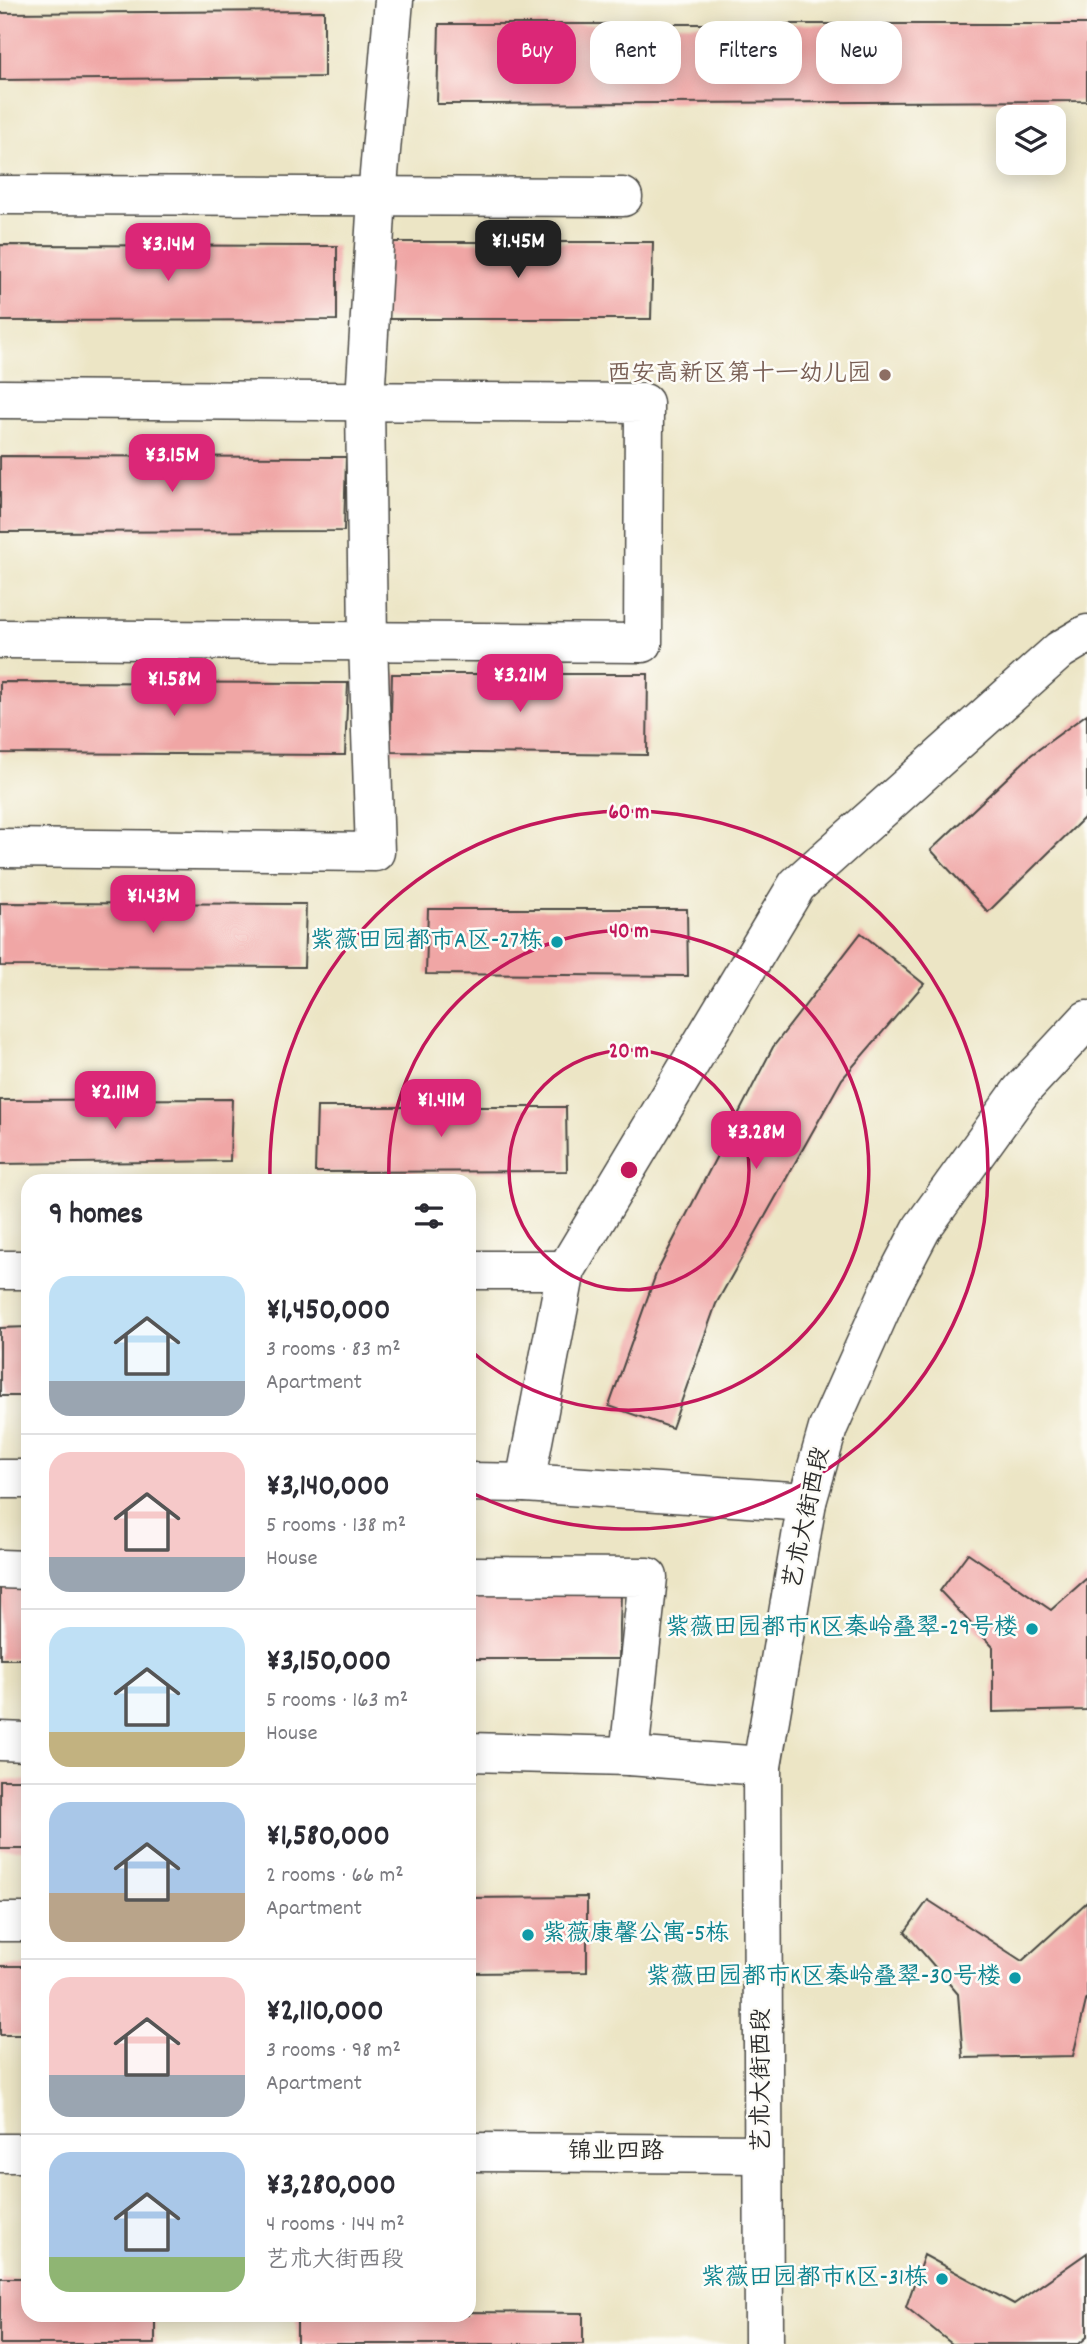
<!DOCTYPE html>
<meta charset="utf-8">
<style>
:root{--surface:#fff;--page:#f7f7f7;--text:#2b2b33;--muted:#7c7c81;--line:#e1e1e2;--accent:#db2777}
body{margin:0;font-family:Dekko,"LXGW WenKai TC",sans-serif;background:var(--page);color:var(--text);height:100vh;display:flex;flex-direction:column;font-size:26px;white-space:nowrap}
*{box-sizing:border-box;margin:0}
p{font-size:23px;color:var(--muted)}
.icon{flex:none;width:38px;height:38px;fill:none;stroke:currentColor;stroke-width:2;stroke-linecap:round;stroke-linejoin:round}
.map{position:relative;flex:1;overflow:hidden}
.panel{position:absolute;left:21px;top:1174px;width:455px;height:1148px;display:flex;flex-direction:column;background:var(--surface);border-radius:21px;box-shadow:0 4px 18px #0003}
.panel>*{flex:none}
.top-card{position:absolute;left:497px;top:21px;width:485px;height:63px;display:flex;gap:14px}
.buttons{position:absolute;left:996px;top:105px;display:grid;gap:14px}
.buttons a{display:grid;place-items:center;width:70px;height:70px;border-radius:14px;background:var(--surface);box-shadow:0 4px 18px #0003;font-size:35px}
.price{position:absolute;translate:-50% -60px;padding:0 16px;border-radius:14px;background:var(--accent);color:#fff;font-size:23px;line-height:46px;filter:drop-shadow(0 2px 4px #0008)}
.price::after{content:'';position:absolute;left:50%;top:42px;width:21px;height:16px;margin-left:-10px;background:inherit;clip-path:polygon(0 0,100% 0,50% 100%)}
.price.current{background:#222;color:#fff}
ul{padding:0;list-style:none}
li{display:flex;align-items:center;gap:21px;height:175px;padding:0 28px}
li+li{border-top:2px solid var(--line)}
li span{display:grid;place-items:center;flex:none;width:196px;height:140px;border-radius:21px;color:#555}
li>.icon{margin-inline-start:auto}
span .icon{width:84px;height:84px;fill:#fffc;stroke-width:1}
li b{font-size:30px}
h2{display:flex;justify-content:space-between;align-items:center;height:84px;padding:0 28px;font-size:30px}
.pill{padding:0 24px;border-radius:21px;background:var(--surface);box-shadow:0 4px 18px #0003;font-size:24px;line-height:63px}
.pill.current{background:var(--accent);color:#fff}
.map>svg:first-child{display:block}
.building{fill:#f0a6a5}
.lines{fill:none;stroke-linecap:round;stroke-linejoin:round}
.minor-casing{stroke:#484742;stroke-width:41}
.minor{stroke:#fff;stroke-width:38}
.ring{fill:none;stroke:#c2185b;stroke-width:3.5}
.education-dot{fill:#8d6e63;stroke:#fdfcf7;stroke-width:2.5}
.culture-dot{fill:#0f9aa8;stroke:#fdfcf7;stroke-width:2.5}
.labels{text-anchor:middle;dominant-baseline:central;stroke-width:5;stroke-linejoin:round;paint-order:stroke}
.education-label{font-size:24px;fill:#785e54;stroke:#fdfcf7;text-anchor:end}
.culture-label{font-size:24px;fill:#0d838f;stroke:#fdfcf7;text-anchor:end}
.street-label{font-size:24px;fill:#2b2b2b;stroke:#fdfcf7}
.centre{fill:#c2185b;stroke:#fdfcf7;stroke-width:3.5}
.ring-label{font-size:21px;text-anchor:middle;font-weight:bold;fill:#c2185b;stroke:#fdfcf7;stroke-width:5;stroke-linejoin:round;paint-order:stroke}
</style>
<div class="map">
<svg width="1087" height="2344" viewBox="0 0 1087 2344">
<rect width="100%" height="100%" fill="#fdfcf7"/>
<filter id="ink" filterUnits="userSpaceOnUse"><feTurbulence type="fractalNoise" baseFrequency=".0143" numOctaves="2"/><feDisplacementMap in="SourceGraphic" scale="14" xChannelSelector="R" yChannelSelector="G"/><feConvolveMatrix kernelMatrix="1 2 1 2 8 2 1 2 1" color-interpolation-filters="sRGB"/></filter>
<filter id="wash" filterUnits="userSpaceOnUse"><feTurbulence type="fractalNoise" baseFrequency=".00686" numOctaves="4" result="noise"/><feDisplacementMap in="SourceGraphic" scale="28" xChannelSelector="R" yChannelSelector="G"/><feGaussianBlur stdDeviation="1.57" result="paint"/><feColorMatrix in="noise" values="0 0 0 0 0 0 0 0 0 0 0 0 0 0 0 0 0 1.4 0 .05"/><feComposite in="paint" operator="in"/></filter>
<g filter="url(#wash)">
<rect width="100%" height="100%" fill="#ece5c5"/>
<g id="blocks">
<!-- building -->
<g class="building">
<polygon points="324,11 324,77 0,80 0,13"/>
<polygon points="439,24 1087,24 1087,101 437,104"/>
<polygon points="384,242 653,242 651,319 382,319"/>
<polygon points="0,245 337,246 337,320 0,321"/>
<polygon points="0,456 346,457 344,531 0,532"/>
<polygon points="392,674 648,674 647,755 390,752"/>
<polygon points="0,682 348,683 345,755 0,753"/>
<polygon points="1087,714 1087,815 988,912 931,850 1031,755"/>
<polygon points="0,903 306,904 304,967 0,966"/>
<polygon points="428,909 687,909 688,976 426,974"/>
<polygon points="861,933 924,984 842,1079 716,1304 672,1428 609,1406 656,1274 773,1047"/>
<polygon points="232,1099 230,1161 0,1164 0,1100"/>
<polygon points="317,1107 566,1107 567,1171 315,1172"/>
<polygon points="28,1327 28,1396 0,1396 0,1328"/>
<polygon points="968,1553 1051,1610 1087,1578 1087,1710 993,1712 993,1647 940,1591"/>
<rect x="0" y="1585" width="28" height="74"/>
<polygon points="469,1591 621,1593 619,1659 469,1659"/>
<rect x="0" y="1780" width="28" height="69"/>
<polygon points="587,1897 587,1972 469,1973 469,1898"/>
<polygon points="928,1900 1022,1961 1087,1902 1087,1997 1073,2056 963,2058 958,1994 905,1932"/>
<rect x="0" y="1966" width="28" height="69"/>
<polygon points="1087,2253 1087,2337 1079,2344 952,2344 906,2307 924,2255 1014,2304"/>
<polygon points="0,2278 28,2278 28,2315 155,2315 155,2344 0,2344"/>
<polygon points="469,2312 583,2313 583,2344 297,2344 297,2315 469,2315"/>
</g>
</g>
</g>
<g filter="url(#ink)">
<use href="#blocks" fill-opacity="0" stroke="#484742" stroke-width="2"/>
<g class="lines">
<defs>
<g id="minor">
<polyline points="0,195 623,197"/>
<polyline points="0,399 644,403 643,643 0,639"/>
<polyline points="0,848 375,852 368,641 365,400 377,197 394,0"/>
<polyline points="0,1270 28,1270"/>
<polyline points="469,1270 566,1270"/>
<polyline points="0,1479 28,1479"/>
<polyline points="469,1482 525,1483 807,1502"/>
<polyline points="525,1483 566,1270 797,885 1060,650 1087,634"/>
<polyline points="0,1569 28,1570"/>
<polyline points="469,1576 648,1577 629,1756 469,1752"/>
<polyline points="0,1741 28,1742"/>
<polyline points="629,1756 762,1766"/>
<polyline points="0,1922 28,1922"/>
<polyline points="469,2152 763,2154"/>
<polyline points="0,2153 28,2153"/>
<polyline points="764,2344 762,1766 807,1502 828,1428 890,1289 922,1228 1021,1091 1087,1020"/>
</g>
</defs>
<!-- minor casing -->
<use href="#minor" class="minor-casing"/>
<!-- minor -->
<use href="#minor" class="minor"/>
</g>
</g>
<!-- distance rings -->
<g class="ring">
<circle cx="629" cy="1170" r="120"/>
<path d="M389 1180A240 240 0 1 1 470 1350"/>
<path d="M270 1179A359 359 0 1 1 472 1493"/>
</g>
<!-- markers -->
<circle class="education-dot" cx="885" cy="375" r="7"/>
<g class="culture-dot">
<circle cx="557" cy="942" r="7"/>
<circle cx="1032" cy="1629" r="7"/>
<circle cx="528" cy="1935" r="7"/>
<circle cx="1015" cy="1978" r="7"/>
<circle cx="942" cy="2279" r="7"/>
</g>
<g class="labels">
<!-- education labels -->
<g class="education-label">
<text x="871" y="375">西安高新区第十一幼儿园</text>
</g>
<!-- culture labels -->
<g class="culture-label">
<text x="543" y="942">紫薇田园都市A区-27栋</text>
<text x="1018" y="1629">紫薇田园都市K区秦岭叠翠-29号楼</text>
<text x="542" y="1935" text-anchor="start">紫薇康馨公寓-5栋</text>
<text x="1001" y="1978">紫薇田园都市K区秦岭叠翠-30号楼</text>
<text x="928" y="2279">紫薇田园都市K区-31栋</text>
</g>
<!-- street labels -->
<g class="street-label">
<text transform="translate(808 1518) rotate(-78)">艺术大街西段</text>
<text transform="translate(763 2080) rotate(-90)">艺术大街西段</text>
<text x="616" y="2153">锦业四路</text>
</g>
</g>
<circle cx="629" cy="1170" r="10" class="centre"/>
<g class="ring-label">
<text x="629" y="818">60 m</text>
<text x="629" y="937">40 m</text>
<text x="629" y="1057">20 m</text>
</g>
</svg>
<div class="buttons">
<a><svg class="icon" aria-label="layers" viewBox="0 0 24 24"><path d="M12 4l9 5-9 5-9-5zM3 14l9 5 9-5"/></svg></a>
</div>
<b class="price current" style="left:518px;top:280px">¥1.45M</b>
<b class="price" style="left:168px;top:283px">¥3.14M</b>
<b class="price" style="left:172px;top:494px">¥3.15M</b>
<b class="price" style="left:520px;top:714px">¥3.21M</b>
<b class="price" style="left:174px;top:718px">¥1.58M</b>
<b class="price" style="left:153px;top:935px">¥1.43M</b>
<b class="price" style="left:115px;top:1131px">¥2.11M</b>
<b class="price" style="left:441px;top:1139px">¥1.41M</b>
<b class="price" style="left:756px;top:1171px">¥3.28M</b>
<div class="top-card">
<a class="pill current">Buy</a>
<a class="pill">Rent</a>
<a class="pill">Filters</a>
<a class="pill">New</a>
</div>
<section class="panel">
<h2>9 homes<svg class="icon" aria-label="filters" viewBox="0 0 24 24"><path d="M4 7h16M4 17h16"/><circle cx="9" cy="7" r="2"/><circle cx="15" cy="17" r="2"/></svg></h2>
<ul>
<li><span style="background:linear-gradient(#bfe0f5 75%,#9aa5b1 0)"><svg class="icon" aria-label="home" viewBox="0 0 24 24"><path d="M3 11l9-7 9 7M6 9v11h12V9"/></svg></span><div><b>¥1,450,000</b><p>3 rooms · 83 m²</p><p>Apartment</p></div></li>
<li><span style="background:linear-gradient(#f6c9c9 75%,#9aa5b1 0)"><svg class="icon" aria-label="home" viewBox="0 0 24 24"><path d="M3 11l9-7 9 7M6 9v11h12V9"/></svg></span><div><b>¥3,140,000</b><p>5 rooms · 138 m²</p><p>House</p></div></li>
<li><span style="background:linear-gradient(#bfe0f5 75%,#c2b280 0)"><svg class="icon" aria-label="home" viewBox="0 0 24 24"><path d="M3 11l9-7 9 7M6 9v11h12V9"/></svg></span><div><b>¥3,150,000</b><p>5 rooms · 163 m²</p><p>House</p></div></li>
<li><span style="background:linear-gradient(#a9c7e8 65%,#b9a48a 0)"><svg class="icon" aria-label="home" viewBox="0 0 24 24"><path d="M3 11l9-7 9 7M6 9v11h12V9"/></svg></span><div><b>¥1,580,000</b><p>2 rooms · 66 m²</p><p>Apartment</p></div></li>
<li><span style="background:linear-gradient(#f6c9c9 70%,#9aa5b1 0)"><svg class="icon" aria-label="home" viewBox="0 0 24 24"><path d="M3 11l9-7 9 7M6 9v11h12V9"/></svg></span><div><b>¥2,110,000</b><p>3 rooms · 98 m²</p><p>Apartment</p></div></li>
<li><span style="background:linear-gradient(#a9c7e8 75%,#8fb573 0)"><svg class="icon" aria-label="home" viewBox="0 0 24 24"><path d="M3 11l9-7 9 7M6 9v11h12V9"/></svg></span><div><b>¥3,280,000</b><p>4 rooms · 144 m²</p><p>艺术大街西段</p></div></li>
</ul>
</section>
</div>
